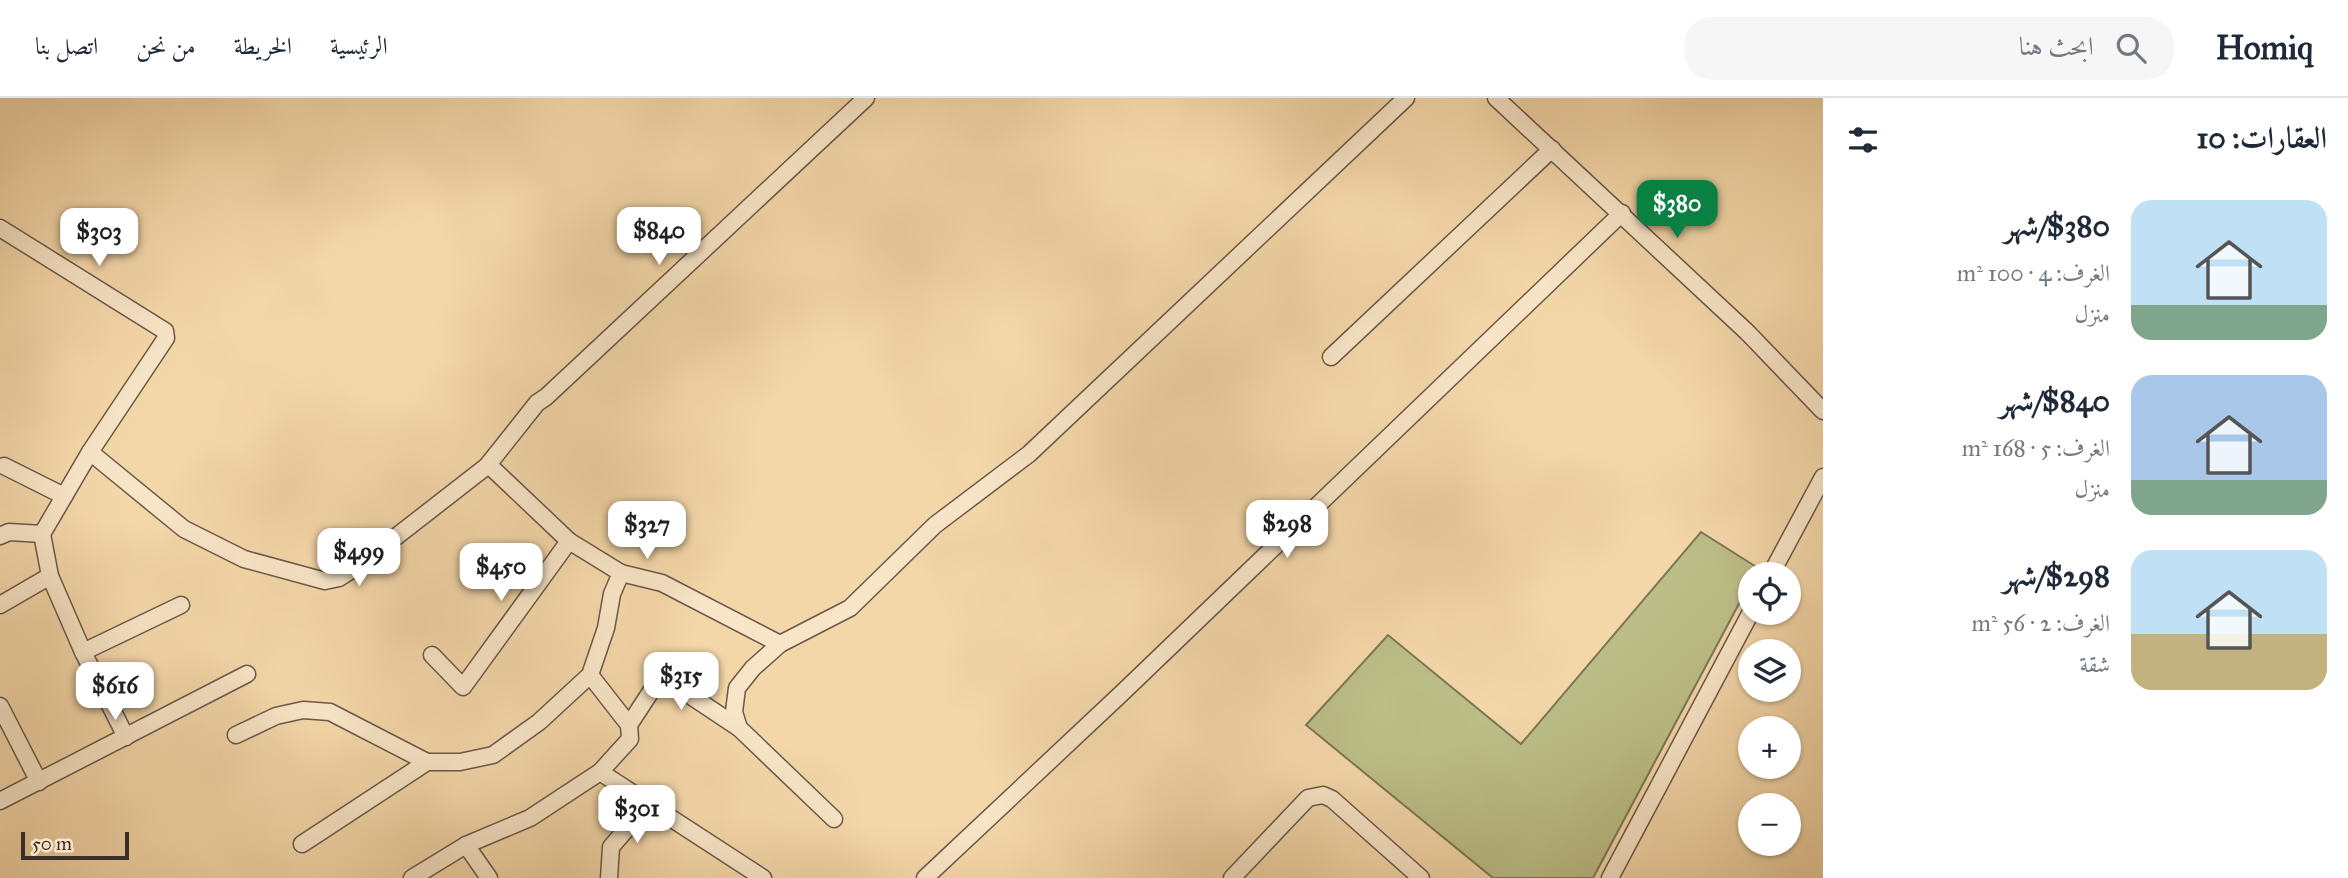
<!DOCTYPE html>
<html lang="ar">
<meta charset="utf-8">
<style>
:root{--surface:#fff;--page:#f6f6f7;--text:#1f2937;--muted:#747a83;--line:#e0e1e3;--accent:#0b8043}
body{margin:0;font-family:"IM FELL Great Primer",Amiri,serif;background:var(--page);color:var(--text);direction:rtl;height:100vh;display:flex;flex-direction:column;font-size:26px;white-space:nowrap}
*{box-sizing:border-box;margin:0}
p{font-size:23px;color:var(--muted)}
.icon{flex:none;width:38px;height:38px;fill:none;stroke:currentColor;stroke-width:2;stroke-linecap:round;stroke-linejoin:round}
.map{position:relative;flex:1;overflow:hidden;direction:ltr}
.details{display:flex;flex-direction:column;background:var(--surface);width:525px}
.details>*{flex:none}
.buttons{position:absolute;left:1738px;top:464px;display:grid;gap:14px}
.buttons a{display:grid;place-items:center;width:63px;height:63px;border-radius:50%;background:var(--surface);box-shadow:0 2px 5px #0004;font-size:35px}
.scale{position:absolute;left:21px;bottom:18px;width:108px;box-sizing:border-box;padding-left:7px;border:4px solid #3b2e2a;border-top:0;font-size:19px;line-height:24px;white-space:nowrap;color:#3b2e2a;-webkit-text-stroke:5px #f8e5c7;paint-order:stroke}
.price{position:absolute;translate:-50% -60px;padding:0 16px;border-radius:14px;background:#fff;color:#222;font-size:23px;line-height:46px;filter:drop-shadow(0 2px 4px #0008)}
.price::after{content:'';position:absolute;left:50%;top:42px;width:21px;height:16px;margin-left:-10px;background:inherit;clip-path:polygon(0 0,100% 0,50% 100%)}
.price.current{background:var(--accent);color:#fff}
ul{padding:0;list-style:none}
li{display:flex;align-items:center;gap:21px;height:175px;padding:0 21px}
li span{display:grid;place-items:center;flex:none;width:196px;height:140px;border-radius:21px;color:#555}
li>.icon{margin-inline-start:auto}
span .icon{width:84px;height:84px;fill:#fffc;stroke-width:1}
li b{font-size:30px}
h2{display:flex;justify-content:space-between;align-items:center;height:84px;padding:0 21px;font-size:30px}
header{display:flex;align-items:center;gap:42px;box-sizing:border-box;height:98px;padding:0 35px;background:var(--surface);border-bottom:2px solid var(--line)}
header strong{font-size:33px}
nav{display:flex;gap:38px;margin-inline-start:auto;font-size:24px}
.search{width:490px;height:63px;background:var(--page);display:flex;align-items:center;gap:18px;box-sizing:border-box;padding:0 24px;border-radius:28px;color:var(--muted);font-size:26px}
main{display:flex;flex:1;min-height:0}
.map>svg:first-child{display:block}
.green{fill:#bcbe87;stroke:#7c7658;stroke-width:2}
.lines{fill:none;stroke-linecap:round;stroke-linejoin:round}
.street-casing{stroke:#69584a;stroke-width:19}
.street{stroke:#f8e5c7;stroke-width:16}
</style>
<header>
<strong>Homiq</strong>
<div class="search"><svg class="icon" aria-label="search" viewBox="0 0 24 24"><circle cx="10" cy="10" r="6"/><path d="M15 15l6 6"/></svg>ابحث هنا</div>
<nav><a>الرئيسية</a><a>الخريطة</a><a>من نحن</a><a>اتصل بنا</a></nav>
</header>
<main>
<section class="details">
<h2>العقارات: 10<svg class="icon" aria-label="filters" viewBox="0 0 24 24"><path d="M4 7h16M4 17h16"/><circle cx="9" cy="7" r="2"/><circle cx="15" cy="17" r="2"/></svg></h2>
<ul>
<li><span style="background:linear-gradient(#bfe0f5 75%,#7fa58c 0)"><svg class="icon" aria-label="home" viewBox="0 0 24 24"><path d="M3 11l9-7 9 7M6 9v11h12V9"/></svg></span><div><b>$380/شهر</b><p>الغرف: 4 · 100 m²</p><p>منزل</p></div></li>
<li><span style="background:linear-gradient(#a9c7e8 75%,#7fa58c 0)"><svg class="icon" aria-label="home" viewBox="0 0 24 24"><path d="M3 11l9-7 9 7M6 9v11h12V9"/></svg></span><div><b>$840/شهر</b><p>الغرف: 5 · 168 m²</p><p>منزل</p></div></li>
<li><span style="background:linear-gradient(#bfe0f5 60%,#c2b280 0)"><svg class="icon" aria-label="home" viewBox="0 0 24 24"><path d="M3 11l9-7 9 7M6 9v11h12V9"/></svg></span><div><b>$298/شهر</b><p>الغرف: 2 · 56 m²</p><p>شقة</p></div></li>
</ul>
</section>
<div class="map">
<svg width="1823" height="780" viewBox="0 0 1823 780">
<rect width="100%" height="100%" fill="#f4d7a9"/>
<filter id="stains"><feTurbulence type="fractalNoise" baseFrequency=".00286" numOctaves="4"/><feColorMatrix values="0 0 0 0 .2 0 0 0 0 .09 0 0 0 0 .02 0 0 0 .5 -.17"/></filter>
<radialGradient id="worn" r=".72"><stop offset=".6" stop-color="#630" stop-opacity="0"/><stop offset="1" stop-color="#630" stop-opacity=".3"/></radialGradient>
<!-- green -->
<polygon class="green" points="1701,434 1758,470 1755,476 1750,476 1750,485 1593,780 1493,780 1306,627 1388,537 1521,646"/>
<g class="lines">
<defs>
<g id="street">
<polyline points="1496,0 1747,234 1823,313"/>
<polyline points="0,130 165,233 166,240 90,354 42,436 50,478 83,554 126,639"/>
<polyline points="1331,259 1552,51"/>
<polyline points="90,354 184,431 244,461 325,483 339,480 361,466 487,368 492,370 569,443 621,475"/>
<polyline points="4,368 64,398"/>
<polyline points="487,368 537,305 546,299 866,0"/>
<polyline points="0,438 9,434 42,436"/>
<polyline points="1771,476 1823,379"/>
<polyline points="0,507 50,478"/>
<polyline points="83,554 181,507"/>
<polyline points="432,557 463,589 569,443"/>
<polyline points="590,577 606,530 612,496 621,475 662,485 780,546"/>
<polyline points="0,608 39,684"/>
<polyline points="629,627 661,578 739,630"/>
<polyline points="236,637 276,618 303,612 330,614 427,664"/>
<polyline points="600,674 763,780"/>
<polyline points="0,703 247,576"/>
<polyline points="834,721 739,630 734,614 737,590 753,570 780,546 850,510 935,427 1029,356 1406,0"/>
<polyline points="302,746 427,664 460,664 493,657 539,624 590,577 629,627 630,641 600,674 530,720 466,747 412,780"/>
<polyline points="466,747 489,780"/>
<polyline points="609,780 611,749 648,706"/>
<polyline points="925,780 1122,595 1622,115"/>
<polyline points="1232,780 1308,700 1323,697 1332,701 1421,780"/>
<polyline points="1610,780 1751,514"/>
</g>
</defs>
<!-- street casing -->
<use href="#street" class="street-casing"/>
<!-- street -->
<use href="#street" class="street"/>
</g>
<rect width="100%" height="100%" filter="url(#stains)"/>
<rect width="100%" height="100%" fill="url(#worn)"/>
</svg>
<div class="buttons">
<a><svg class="icon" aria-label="locate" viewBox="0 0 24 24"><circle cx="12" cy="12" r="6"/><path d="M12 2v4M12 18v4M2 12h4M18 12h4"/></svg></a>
<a><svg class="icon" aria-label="layers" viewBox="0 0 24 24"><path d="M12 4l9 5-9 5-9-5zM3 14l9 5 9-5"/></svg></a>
<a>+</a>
<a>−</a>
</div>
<div class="scale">50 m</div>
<b class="price current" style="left:1677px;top:142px">$380</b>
<b class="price" style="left:659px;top:169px">$840</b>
<b class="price" style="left:99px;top:170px">$303</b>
<b class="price" style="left:1287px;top:462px">$298</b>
<b class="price" style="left:647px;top:463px">$327</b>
<b class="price" style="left:359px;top:490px">$499</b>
<b class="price" style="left:501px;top:505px">$450</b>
<b class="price" style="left:681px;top:614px">$315</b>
<b class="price" style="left:115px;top:624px">$616</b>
<b class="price" style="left:637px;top:747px">$301</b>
</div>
</main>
